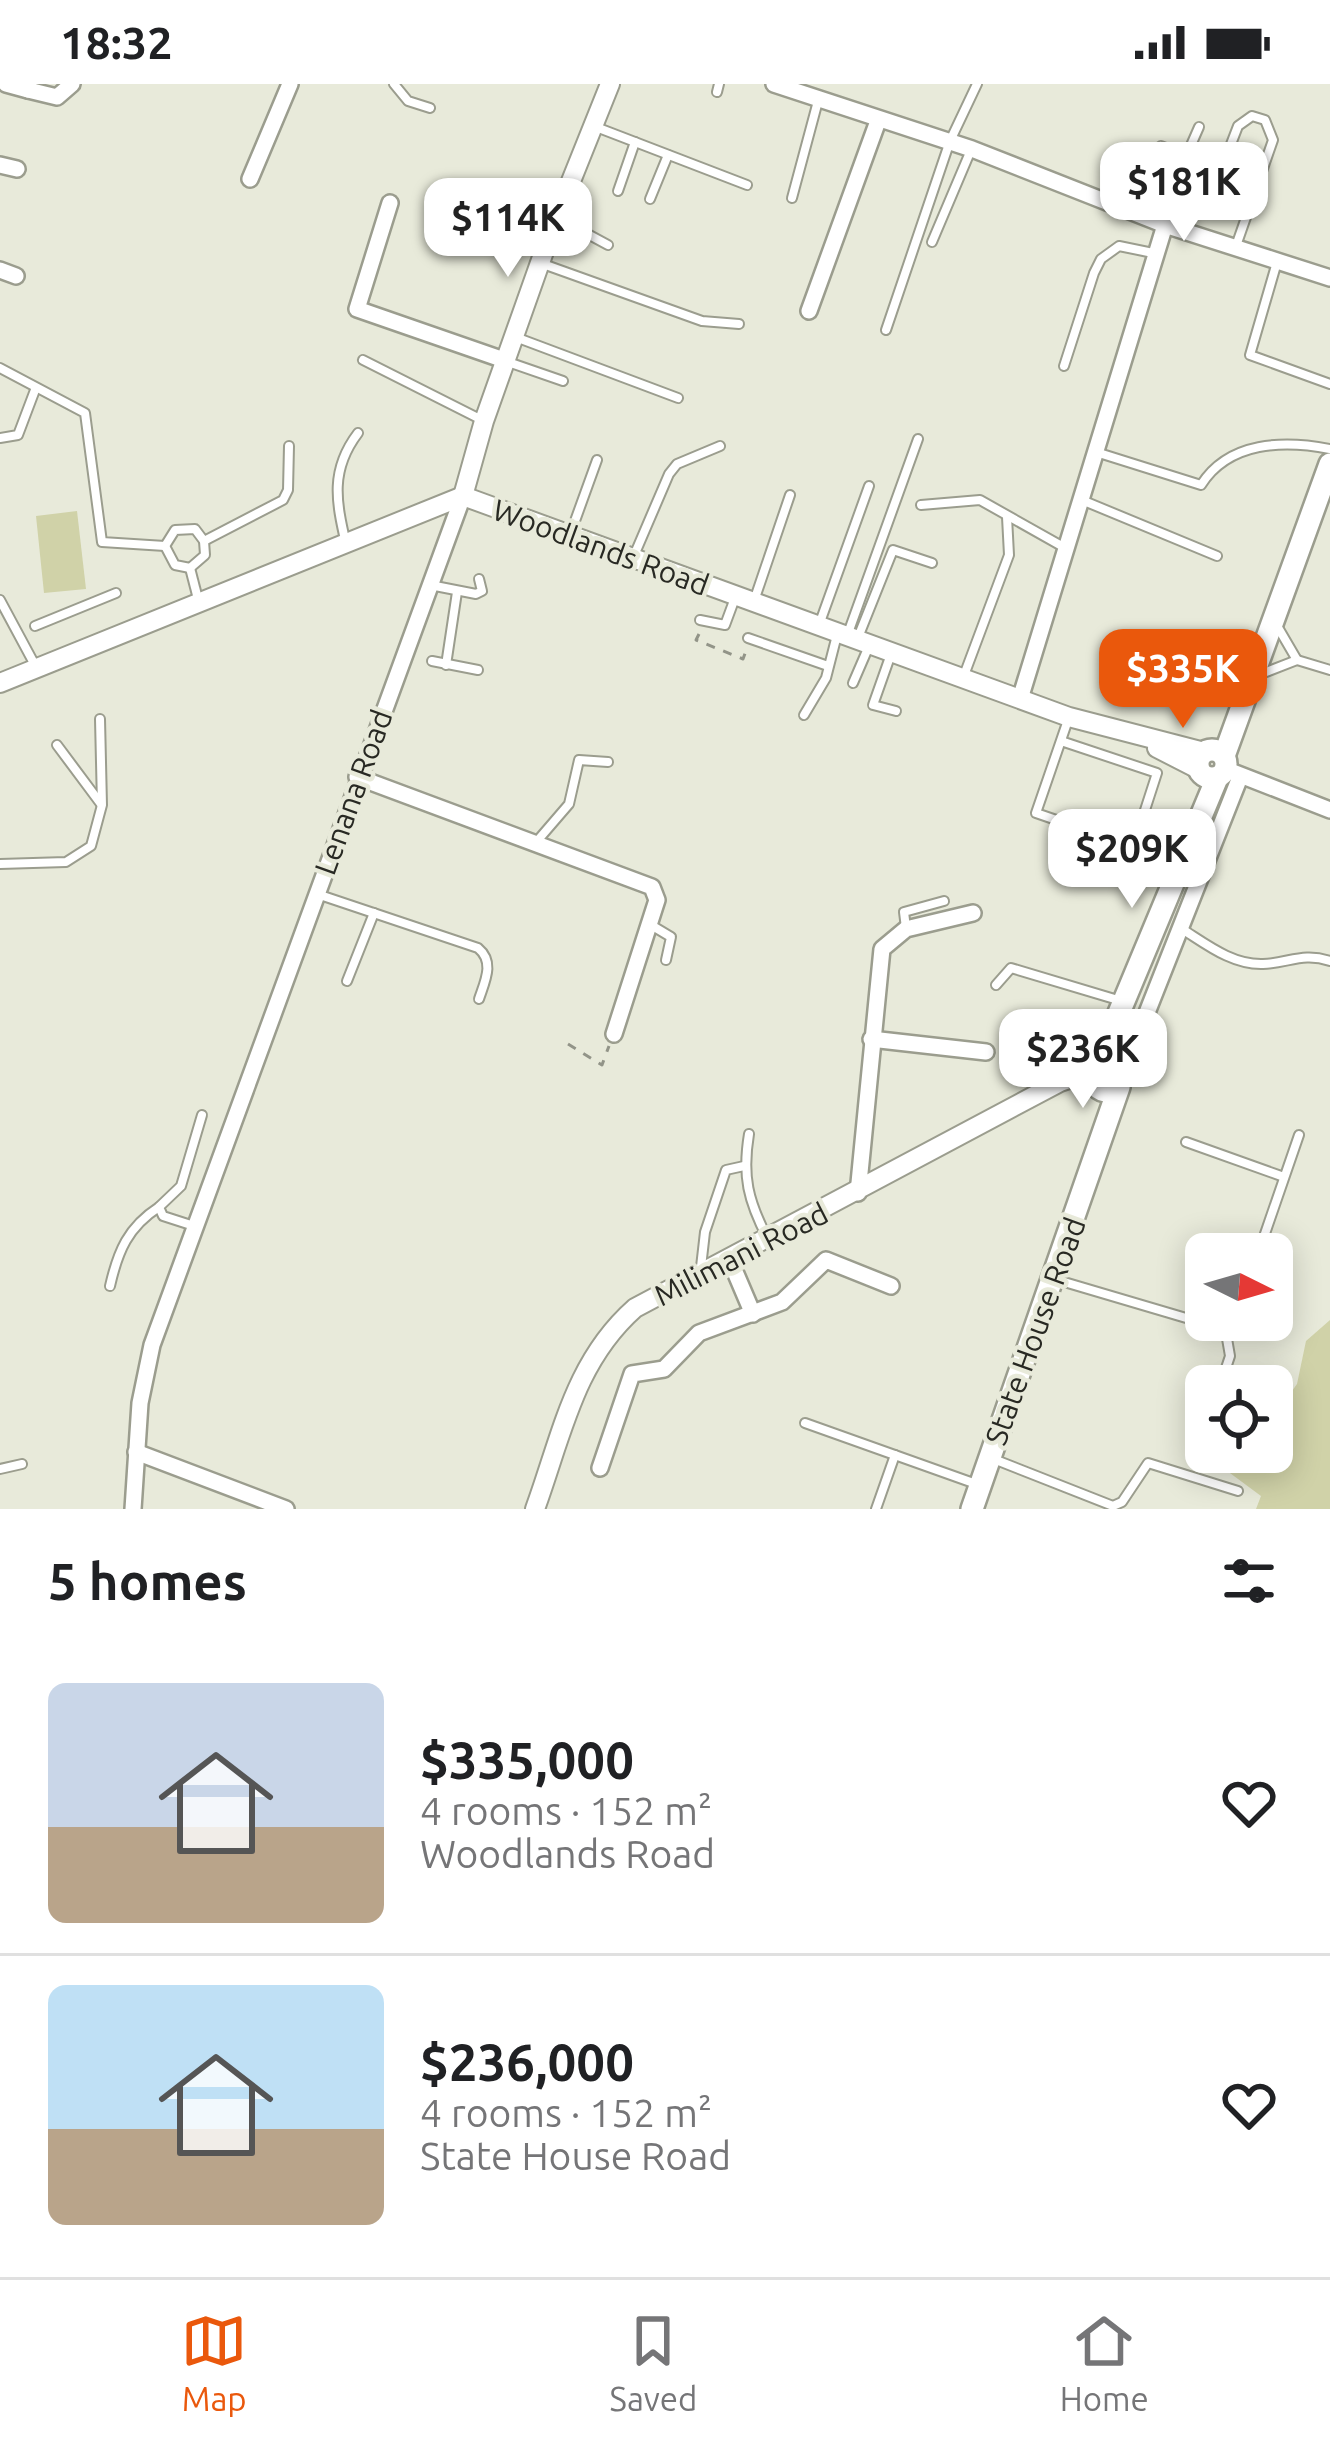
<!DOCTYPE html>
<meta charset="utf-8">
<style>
:root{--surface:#fff;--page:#f6f6f6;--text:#202124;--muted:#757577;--line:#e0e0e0;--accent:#ea580c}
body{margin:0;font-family:Ubuntu,sans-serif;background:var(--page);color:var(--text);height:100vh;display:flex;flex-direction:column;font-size:45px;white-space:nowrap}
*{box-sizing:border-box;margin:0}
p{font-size:39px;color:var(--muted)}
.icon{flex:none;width:66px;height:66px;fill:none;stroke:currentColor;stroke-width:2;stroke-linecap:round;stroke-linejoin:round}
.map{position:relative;height:1425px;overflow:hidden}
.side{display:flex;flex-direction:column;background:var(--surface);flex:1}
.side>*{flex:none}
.needle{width:78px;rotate:95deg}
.controls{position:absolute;left:1185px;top:1149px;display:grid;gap:24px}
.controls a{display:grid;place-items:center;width:108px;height:108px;border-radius:18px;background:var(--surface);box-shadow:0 6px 30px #0003;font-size:60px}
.price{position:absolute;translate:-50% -102px;padding:0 27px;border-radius:24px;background:#fff;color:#222;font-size:39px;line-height:78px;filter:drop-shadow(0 3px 6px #0008)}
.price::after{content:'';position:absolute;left:50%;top:72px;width:36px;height:27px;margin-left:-18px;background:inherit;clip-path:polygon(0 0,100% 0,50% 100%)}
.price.current{background:var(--accent);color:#fff}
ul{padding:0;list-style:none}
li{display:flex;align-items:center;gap:36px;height:300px;padding:0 48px}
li+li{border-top:3px solid var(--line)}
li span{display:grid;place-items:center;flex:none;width:336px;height:240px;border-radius:18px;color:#555}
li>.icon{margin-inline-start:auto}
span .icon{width:144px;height:144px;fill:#fffc;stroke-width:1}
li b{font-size:51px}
h2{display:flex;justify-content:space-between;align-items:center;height:144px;padding:0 48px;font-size:51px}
.status{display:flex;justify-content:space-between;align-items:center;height:84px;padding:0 60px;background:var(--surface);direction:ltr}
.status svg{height:33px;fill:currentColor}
.dock{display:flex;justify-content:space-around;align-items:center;height:168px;border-top:3px solid var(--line);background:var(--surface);font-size:33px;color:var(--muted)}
.dock a{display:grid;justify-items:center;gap:6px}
.dock .current{color:var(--accent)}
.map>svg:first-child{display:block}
.green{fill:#d0d2a8}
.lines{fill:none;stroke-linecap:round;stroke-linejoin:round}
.service-casing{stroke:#9b9d8e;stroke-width:12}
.minor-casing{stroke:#9b9d8e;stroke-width:20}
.tertiary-casing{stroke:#9b9d8e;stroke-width:22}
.secondary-casing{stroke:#9b9d8e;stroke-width:26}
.path{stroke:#929488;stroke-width:3;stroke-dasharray:9 9;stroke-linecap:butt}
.service{stroke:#fff;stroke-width:8}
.minor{stroke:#fff;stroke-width:15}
.tertiary{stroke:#fff;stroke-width:18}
.secondary{stroke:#fff;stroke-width:21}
.labels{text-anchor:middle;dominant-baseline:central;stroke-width:9;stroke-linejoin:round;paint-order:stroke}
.street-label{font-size:30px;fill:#282923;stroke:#e8eada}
</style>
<div class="status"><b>18:32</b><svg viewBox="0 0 49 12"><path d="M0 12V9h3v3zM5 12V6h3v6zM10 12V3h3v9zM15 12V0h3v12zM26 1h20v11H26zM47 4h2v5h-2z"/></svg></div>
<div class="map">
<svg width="1330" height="1425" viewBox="0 0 1330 1425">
<rect width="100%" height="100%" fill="#e8eada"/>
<!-- green -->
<g class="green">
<polygon points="77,427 86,505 44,509 36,432"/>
<polygon points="1330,1236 1330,1425 1256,1425 1261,1412 1188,1358 1204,1321 1206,1368 1272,1368 1272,1335 1297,1300 1306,1257"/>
</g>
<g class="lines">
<defs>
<g id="service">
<polyline points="394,0 408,17 430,24"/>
<polyline points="717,8 719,0"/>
<polyline points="596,43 747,101"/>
<polyline points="1199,43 1174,100 1249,125"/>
<polyline points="1223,81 1238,42 1252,32 1265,36 1273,56 1236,162"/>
<polyline points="1144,102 1161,62 1184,71"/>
<polyline points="618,107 635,58"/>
<polyline points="792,114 818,17"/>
<polyline points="650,115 668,71"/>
<polyline points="558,134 608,161"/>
<polyline points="932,158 971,66"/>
<polyline points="1277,178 1250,271 1330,300"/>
<polyline points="543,180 702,237 739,240"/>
<polyline points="886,246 950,57 977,0"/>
<polyline points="518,254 678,314"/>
<polyline points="363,276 484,337"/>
<polyline points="508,278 563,297"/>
<polyline points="1064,282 1094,189 1101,175 1119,162 1153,169"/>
<polyline points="0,284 85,329 102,458 165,462"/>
<polyline points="0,354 18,351 35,306"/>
<path d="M1099,369L1201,401C1229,357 1284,356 1330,365"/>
<polyline points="1084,417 1217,472"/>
<polyline points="921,421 980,416 1067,465"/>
<polyline points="571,448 597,376"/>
<polyline points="204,457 283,416 288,406 289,362"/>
<path d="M346,460C336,417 330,386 358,349"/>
<polyline points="165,462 175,446 195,445 204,457 205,471 190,484"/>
<polyline points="165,462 175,481 190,484"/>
<polyline points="633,474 669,390 677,380 720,362"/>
<polyline points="190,484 198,515"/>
<polyline points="430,501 476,510 482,507 479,495"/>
<polyline points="0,516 36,583"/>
<polyline points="754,517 790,411"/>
<polyline points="700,536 725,541 735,514"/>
<polyline points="819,541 869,402"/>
<polyline points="35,542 116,509"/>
<polyline points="847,552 918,355"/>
<polyline points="748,554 828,582"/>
<polyline points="857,556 893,466 932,479"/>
<polyline points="891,570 873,621 896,627"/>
<polyline points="1297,576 1330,586"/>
<polyline points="432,577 478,586"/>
<polyline points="446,581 457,508"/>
<polyline points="1261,590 1297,576 1276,540"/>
<polyline points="963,594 1009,471 1007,433"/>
<polyline points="853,599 869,562"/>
<polyline points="804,631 826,594 837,551"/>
<polyline points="1061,657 1157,689 1135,757 1126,760 1036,729 1068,636"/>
<polyline points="57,661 101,720"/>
<polyline points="538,756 569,720 579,676 608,678"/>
<polyline points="0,780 66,778 91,762 102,721 100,635"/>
<path d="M317,810L478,864C495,878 485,897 479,915"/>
<polyline points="651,841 671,853 666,876"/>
<polyline points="906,844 904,828 944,817"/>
<path d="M1182,845C1206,860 1232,881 1263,880C1289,879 1303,868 1330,877"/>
<polyline points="347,897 374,829"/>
<polyline points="996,901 1011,884 1118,916"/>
<path d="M749,1050C742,1092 748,1117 768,1155"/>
<polyline points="1186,1058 1284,1093"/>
<polyline points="194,1142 163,1132 159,1123 181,1102 202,1031"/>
<polyline points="1258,1170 1299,1051"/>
<polyline points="701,1183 705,1148 726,1086 744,1082"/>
<polyline points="1054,1195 1220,1244 1234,1236"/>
<path d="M110,1202C118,1167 128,1143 159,1123"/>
<polyline points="1220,1302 1230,1272 1225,1243"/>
<polyline points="805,1339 979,1401"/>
<polyline points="991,1374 1113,1422 1122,1418 1148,1379 1238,1407"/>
<polyline points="0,1385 22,1380"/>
<polyline points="876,1425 895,1371"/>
</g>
<g id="minor">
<polyline points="6,0 28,6"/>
<polyline points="29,0 28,6 57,13 72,0"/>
<polyline points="774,0 972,65 1165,141 1020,615"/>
<polyline points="0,81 17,85"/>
<polyline points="250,95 290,0"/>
<polyline points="390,119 357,225 507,277"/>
<polyline points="1165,141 1330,194"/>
<polyline points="0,186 16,192"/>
<polyline points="809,227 878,37"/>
<polyline points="1225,685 1330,726"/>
<polyline points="357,693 652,803 657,816 614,950"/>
<polyline points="871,955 986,968"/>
<polyline points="1122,992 1240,693"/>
<polyline points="858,1109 882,865 906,845 973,829"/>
<polyline points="730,1176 753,1230"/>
<polyline points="136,1368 286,1425"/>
<polyline points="600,1384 632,1290 664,1285 699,1249 782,1218 826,1176 891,1202"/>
<polyline points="133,1425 140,1319 152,1261 463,412"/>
</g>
<g id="tertiary">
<polyline points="463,412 484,337 553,142 610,0"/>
<polyline points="0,599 463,412 1069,633 1204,668"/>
<polyline points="1157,664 1198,685"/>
<path d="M535,1425C562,1351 574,1278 635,1224L1060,998L1095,986"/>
</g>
<g id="secondary">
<circle cx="1212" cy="680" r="14"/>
<polyline points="1224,672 1330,380"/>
<circle cx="1107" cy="993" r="14"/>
<polyline points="1096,984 1217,694"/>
<polyline points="972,1425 1119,1003"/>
</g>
</defs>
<!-- service casing -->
<use href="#service" class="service-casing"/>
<!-- minor casing -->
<use href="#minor" class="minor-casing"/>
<!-- tertiary casing -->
<use href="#tertiary" class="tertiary-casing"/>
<!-- secondary casing -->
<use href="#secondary" class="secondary-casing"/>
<!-- path -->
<g class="path">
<polyline points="699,550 696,556 743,575 747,564"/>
<polyline points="568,960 602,981 609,962"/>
</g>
<!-- service -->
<use href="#service" class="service"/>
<!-- minor -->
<use href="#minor" class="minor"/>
<!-- tertiary -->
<use href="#tertiary" class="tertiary"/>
<!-- secondary -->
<use href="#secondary" class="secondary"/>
</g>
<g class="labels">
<!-- street labels -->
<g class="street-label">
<text transform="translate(601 463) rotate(20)">Woodlands Road</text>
<text transform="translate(353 708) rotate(-70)">Lenana Road</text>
<text transform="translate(741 1170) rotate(-27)">Milimani Road</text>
<text transform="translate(1035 1247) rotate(-70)">State House Road</text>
</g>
</g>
</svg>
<div class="controls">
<a><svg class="needle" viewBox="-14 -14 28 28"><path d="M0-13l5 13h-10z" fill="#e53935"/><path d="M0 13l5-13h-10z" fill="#757577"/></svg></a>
<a><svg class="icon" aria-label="locate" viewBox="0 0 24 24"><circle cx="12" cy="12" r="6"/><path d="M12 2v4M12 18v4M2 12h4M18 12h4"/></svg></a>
</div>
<b class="price" style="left:1184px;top:160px">$181K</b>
<b class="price" style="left:508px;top:196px">$114K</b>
<b class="price current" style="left:1183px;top:647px">$335K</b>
<b class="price" style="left:1132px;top:827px">$209K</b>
<b class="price" style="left:1083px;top:1027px">$236K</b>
</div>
<section class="side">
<h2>5 homes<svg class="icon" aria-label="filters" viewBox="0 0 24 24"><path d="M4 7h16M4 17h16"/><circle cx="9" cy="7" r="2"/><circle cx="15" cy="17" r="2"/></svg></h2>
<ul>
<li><span style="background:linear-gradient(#c9d6e8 60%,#b9a48a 0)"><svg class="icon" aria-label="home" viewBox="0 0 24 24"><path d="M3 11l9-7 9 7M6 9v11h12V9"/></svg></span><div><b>$335,000</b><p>4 rooms · 152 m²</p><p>Woodlands Road</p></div><svg class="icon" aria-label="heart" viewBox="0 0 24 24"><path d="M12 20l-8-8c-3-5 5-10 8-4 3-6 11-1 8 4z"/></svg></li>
<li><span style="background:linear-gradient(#bfe0f5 60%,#b9a48a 0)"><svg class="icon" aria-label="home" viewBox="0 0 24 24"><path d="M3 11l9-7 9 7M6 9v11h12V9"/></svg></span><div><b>$236,000</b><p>4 rooms · 152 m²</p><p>State House Road</p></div><svg class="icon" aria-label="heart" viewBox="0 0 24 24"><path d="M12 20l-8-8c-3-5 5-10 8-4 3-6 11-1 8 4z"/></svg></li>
</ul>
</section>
<nav class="dock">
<a class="current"><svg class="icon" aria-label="map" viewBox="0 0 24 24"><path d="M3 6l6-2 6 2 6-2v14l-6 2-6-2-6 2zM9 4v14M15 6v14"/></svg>Map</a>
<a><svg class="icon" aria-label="saved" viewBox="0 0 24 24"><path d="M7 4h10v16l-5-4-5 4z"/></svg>Saved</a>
<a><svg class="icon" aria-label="home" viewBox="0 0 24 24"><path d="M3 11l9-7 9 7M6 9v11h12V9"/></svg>Home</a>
</nav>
